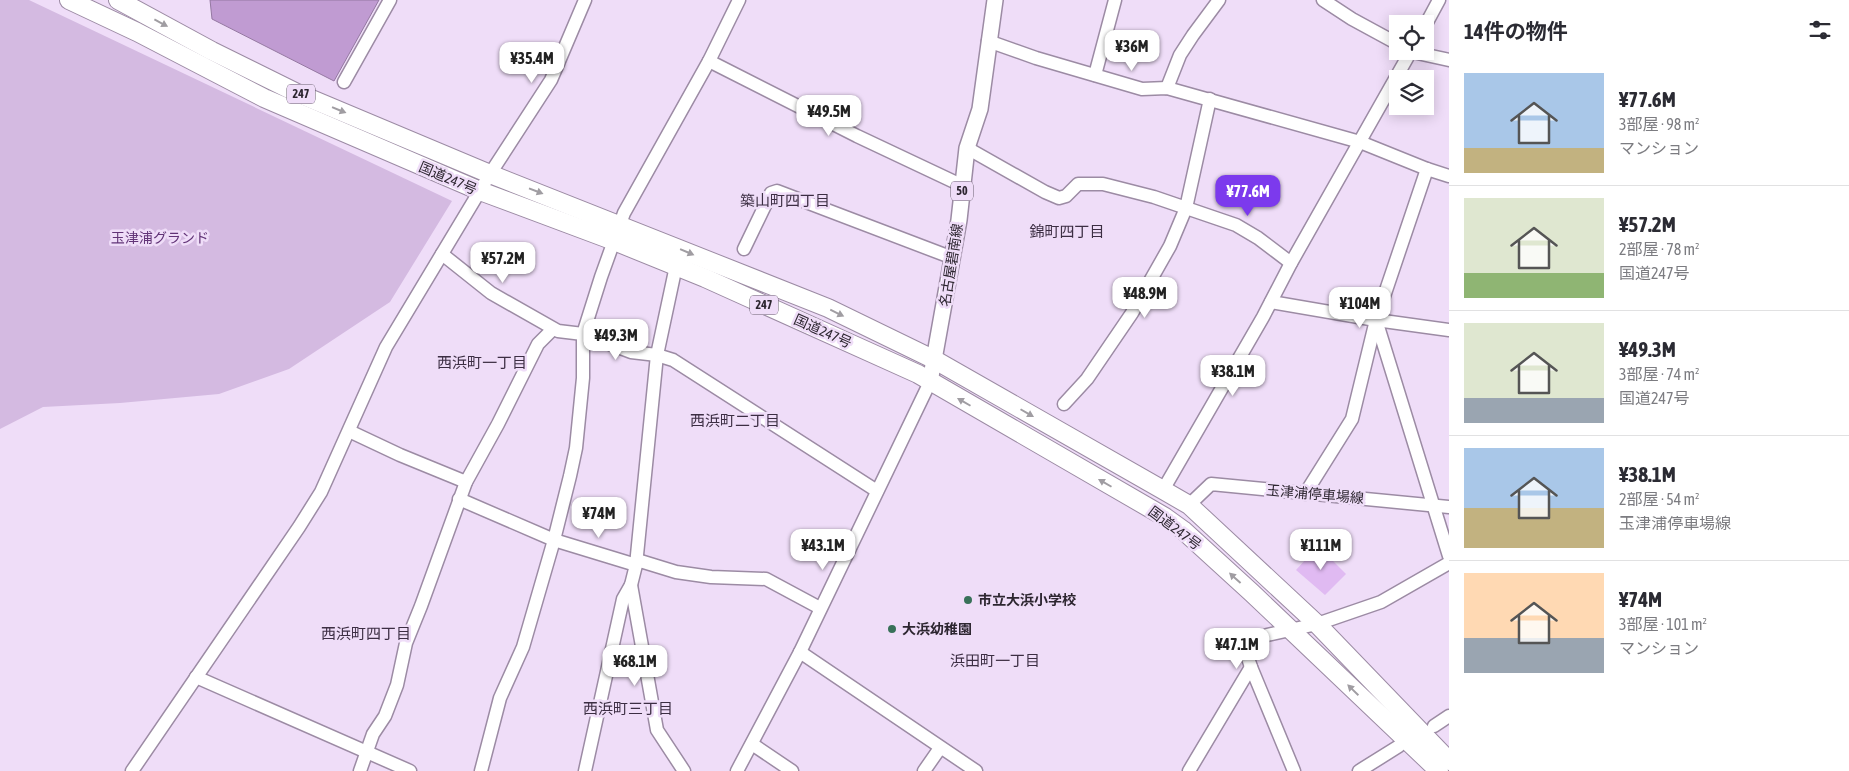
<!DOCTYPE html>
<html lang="ja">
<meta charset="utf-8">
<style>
:root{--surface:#fff;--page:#f7f7f7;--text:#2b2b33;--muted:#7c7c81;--line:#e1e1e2;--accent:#7c3aed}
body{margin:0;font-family:"Asap Condensed","Noto Sans JP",sans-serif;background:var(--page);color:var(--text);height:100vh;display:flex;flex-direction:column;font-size:19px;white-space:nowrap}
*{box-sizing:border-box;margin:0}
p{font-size:16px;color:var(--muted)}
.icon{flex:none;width:28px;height:28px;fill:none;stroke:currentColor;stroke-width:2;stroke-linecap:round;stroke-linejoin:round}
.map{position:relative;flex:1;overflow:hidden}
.drawer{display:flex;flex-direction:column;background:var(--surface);width:400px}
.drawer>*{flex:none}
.controls{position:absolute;left:1389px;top:15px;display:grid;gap:10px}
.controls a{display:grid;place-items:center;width:45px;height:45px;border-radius:0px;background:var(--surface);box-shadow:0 2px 12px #0003;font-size:25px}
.price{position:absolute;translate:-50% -42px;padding:0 11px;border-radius:10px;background:#fff;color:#222;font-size:16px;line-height:32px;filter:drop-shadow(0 1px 2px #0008)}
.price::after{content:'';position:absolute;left:50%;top:30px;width:15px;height:11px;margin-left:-8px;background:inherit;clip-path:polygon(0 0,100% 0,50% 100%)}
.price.active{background:var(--accent);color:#fff}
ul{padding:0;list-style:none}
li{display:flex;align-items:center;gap:15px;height:125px;padding:0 15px}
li+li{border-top:1px solid var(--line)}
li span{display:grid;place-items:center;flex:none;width:140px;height:100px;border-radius:0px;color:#555}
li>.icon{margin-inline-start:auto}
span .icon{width:60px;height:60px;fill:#fffc;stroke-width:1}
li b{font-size:21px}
h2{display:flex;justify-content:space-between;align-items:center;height:60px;padding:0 15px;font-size:21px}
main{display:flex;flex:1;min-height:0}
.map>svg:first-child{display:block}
.green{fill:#d4bae1}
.water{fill:#c09bd2;stroke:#9478a1}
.building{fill:#e0baf2}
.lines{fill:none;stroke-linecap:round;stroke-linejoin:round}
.minor-casing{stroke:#9c8ba4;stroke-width:15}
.major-casing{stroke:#9c8ba4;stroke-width:18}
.highway-casing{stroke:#9c8ba4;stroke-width:20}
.minor{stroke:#fff;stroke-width:12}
.major{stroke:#fff;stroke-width:15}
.highway{stroke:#fff;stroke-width:18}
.oneway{fill:#a09da2}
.poi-dot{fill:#387159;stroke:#efddf8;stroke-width:2}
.labels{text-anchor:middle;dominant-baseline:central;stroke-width:5;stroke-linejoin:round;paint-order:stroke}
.shield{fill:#efddf8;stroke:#675d6c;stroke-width:1}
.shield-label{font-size:12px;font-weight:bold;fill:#2d2630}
.street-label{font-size:14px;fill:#2d2630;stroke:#efddf8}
.park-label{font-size:14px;fill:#623477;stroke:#efddf8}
.poi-label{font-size:14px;font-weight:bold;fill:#2d2630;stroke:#efddf8;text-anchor:start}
.neighbourhood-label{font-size:15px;fill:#3c2e43;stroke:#efddf8}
</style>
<main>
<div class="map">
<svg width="1449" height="771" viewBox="0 0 1449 771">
<rect width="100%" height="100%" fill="#efddf8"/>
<!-- green -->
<polygon class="green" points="0,0 29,0 452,201 390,302 289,369 219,394 120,403 43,407 0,429"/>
<!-- water -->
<polygon class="water" points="210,0 379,0 334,81 212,19"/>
<!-- building -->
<polygon class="building" points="1318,546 1346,574 1325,595 1296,570"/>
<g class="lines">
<defs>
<g id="minor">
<polyline points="1323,0 1352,19 1398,44"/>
<polyline points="1425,26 1439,0"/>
<polyline points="988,41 1036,58 1142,89 1167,88 1360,142 1427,169 1449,176"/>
<polyline points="1408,51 1449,60"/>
<polyline points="709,61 857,136 963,186"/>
<polyline points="1095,75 1115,0"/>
<polyline points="344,82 390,0"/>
<polyline points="1167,88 1180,55 1193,35 1219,0"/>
<polyline points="967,148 1045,192 1059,198 1066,196 1078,184 1103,184 1154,197 1236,225 1258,238 1291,263"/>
<polyline points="744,249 771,193 777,191 953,258"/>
<polyline points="442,254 491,293 558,331 583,334 631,352 657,355 673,360 877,491"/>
<polyline points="1271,302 1376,320 1449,330"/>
<polyline points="1376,320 1449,556"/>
<polyline points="1064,404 1087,379 1132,313 1170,246 1186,208 1210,99"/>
<polyline points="349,431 400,455 466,482"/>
<polyline points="1163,490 1263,317 1291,263 1411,51"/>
<polyline points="1305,494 1352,419 1376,320 1427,169"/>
<polyline points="459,499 554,540 636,565"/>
<polyline points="1189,505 1211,484 1449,507"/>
<polyline points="637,560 676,572 711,577 766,579 820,608"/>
<polyline points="631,585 657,730 684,771"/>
<polyline points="800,652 976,771"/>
<polyline points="196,677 410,771"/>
<polyline points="1434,726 1449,716"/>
<polyline points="752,744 792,771"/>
<polyline points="132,771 299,527 321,492 386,347 490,174 551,80 585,0"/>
<polyline points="360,771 373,734 385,716 397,685 406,643 421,606 466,482 498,424 538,344 553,329"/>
<polyline points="481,771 500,698 523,647 554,540 570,476 576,448 583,378 583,334 601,277 624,213 709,61 739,0"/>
<polyline points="585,771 623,599 631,585 636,565 657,355 676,266"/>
<polyline points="737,771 800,652 930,382"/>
<polyline points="924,771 940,748"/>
<polyline points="1189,771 1251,667"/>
<polyline points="1294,771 1251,667 1247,655 1247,649 1251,645 1267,635 1317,624 1381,602 1449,563"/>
<polyline points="1359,771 1399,746"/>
</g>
<polyline id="major" points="930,382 959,220 967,148 980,109 995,0"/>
<g id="highway">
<polyline points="69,0 137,32 264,98 480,191 614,241 705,278 918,374 1165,517 1183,530 1252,593 1439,771"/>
<polyline points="118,0 212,51 297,93 490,174 828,308 935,360 1163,490 1189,505 1317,624 1449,761"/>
</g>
</defs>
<!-- minor casing -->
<use href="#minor" class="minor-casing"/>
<!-- major casing -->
<use href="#major" class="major-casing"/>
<!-- highway casing -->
<use href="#highway" class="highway-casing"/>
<!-- minor -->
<use href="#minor" class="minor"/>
<!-- major -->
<use href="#major" class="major"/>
<!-- highway -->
<use href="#highway" class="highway"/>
</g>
<!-- one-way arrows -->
<defs><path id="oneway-solid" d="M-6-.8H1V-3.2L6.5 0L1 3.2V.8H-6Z" transform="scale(1.25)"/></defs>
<g class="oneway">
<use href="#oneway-solid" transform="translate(161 23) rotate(28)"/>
<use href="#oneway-solid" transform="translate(339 110) rotate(22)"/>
<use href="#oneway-solid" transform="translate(536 191) rotate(21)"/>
<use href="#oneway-solid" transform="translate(687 252) rotate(23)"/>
<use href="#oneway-solid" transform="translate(837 313) rotate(26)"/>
<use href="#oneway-solid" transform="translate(964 402) rotate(-150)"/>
<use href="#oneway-solid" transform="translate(1027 413) rotate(30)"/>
<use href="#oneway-solid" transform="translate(1105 483) rotate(-150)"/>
<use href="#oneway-solid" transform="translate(1235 578) rotate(-138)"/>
<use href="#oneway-solid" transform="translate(1353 690) rotate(-136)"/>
</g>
<!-- markers -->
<g class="poi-dot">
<circle cx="968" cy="600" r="5"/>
<circle cx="892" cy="629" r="5"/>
</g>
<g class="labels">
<!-- shield labels -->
<g class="shield">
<rect x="287" y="84.5" width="28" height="19" rx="4"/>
<rect x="951" y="181.5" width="22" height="19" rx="4"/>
<rect x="750" y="295.5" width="28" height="19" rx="4"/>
</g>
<g class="shield-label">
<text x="301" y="94">247</text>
<text x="962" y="191">50</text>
<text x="764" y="305">247</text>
</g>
<!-- street labels -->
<g class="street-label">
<text transform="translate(448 178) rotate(23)">国道247号</text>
<text transform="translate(951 265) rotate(-81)">名古屋碧南線</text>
<text transform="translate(823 331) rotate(24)">国道247号</text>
<text transform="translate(1315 494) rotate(5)">玉津浦停車場線</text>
<text transform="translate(1175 528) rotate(37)">国道247号</text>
</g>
<!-- park labels -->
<g class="park-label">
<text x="160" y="238">玉津浦グランド</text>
</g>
<!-- poi labels -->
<g class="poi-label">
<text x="978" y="600">市立大浜小学校</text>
<text x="902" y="629">大浜幼稚園</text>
</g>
<!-- neighbourhood labels -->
<g class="neighbourhood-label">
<text x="785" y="200">築山町四丁目</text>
<text x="1067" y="231">錦町四丁目</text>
<text x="482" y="362">西浜町一丁目</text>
<text x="735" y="420">西浜町二丁目</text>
<text x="366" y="633">西浜町四丁目</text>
<text x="995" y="660">浜田町一丁目</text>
<text x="628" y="708">西浜町三丁目</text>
</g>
</g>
</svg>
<div class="controls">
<a><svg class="icon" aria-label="locate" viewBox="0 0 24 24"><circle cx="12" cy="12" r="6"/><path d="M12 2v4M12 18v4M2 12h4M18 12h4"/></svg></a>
<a><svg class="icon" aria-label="layers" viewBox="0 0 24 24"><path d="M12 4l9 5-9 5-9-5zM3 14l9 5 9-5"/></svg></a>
</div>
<b class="price" style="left:1132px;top:72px">¥36M</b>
<b class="price" style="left:532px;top:84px">¥35.4M</b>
<b class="price" style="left:829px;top:137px">¥49.5M</b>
<b class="price active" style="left:1248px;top:217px">¥77.6M</b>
<b class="price" style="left:503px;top:284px">¥57.2M</b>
<b class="price" style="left:1145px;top:319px">¥48.9M</b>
<b class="price" style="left:1360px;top:329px">¥104M</b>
<b class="price" style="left:616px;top:361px">¥49.3M</b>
<b class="price" style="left:1233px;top:397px">¥38.1M</b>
<b class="price" style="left:599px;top:539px">¥74M</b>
<b class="price" style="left:823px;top:571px">¥43.1M</b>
<b class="price" style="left:1321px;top:571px">¥111M</b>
<b class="price" style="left:1237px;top:670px">¥47.1M</b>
<b class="price" style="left:635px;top:687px">¥68.1M</b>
</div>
<section class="drawer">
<h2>14件の物件<svg class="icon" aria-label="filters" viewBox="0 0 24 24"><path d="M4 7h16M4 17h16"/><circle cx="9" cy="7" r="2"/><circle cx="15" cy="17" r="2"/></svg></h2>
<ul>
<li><span style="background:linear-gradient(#a9c7e8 75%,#c2b280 0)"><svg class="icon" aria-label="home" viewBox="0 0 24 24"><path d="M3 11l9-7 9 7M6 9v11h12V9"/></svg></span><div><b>¥77.6M</b><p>3部屋 · 98 m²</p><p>マンション</p></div></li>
<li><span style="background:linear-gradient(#dfe7d0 75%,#8fb573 0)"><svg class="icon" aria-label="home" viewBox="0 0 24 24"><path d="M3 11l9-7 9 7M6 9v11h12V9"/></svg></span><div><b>¥57.2M</b><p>2部屋 · 78 m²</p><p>国道247号</p></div></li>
<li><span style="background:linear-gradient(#dfe7d0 75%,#9aa5b1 0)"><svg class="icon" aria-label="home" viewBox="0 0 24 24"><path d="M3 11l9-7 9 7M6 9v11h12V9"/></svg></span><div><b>¥49.3M</b><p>3部屋 · 74 m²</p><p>国道247号</p></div></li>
<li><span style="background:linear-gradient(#a9c7e8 60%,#c2b280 0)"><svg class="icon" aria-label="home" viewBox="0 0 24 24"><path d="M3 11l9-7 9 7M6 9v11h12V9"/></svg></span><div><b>¥38.1M</b><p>2部屋 · 54 m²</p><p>玉津浦停車場線</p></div></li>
<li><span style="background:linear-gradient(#ffd9b3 65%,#9aa5b1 0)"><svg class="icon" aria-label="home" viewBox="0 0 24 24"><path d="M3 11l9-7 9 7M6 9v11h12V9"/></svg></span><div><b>¥74M</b><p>3部屋 · 101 m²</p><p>マンション</p></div></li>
</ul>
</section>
</main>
